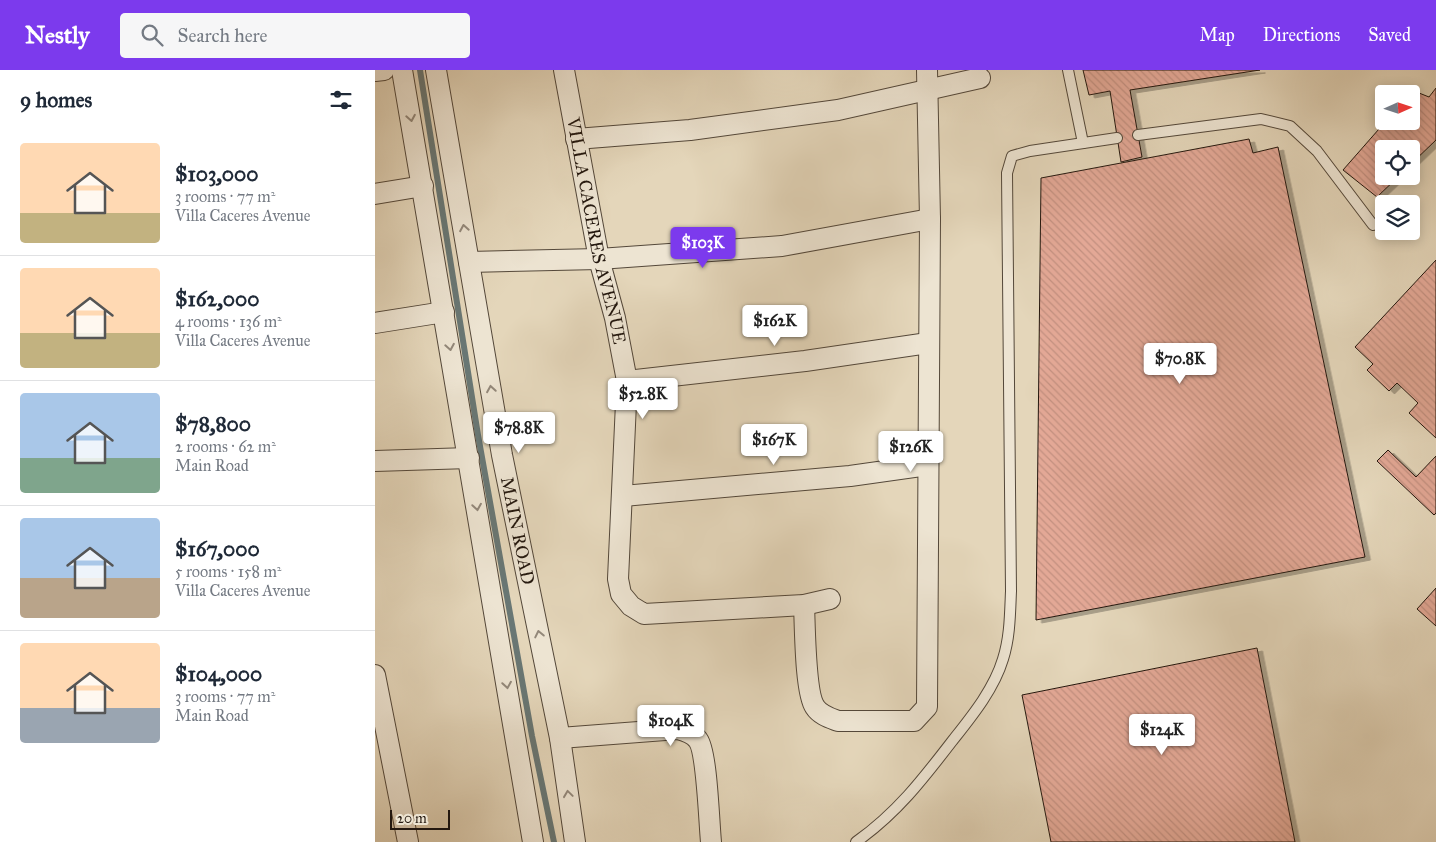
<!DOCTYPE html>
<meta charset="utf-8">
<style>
:root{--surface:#fff;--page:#f6f6f7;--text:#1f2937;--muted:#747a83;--line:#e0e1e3;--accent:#7c3aed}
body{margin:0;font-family:"IM FELL Great Primer",serif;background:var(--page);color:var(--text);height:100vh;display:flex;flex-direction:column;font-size:19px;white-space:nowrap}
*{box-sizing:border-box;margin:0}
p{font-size:16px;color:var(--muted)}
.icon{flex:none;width:28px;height:28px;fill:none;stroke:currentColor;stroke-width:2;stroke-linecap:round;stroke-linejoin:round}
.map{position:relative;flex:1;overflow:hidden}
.drawer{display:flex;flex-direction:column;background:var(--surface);width:375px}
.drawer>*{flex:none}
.needle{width:32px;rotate:87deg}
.buttons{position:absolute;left:1000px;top:15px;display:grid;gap:10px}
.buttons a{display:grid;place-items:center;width:45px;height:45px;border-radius:5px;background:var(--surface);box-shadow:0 2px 12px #0003;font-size:25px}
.scale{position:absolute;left:15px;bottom:12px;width:60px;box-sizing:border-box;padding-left:5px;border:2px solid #24180f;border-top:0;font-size:14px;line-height:18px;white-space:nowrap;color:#24180f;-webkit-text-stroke:4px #ede4d2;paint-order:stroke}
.price{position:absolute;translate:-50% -42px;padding:0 11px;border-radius:5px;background:#fff;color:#222;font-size:16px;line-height:32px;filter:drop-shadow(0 1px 2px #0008)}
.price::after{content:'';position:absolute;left:50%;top:30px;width:15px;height:11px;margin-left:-8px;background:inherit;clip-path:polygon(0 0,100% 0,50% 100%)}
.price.on{background:var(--accent);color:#fff}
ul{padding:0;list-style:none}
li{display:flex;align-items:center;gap:15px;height:125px;padding:0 20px}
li+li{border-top:1px solid var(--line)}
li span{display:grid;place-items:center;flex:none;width:140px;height:100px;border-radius:5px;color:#555}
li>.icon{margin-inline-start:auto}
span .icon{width:60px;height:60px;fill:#fffc;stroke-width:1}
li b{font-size:21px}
h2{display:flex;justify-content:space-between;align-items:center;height:60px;padding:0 20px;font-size:21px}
header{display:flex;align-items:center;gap:30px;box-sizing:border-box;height:70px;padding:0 25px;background:var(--accent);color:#fff}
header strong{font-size:24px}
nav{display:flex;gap:28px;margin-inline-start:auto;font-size:18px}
.search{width:350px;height:45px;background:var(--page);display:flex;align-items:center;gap:12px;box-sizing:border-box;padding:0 18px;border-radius:5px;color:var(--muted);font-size:19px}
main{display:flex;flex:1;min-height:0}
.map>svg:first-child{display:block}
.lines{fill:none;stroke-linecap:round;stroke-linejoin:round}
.stream{stroke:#697774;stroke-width:6}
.building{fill:url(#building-back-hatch);stroke:#24180f;filter:url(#shadow)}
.service-casing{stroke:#54483a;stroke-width:12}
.minor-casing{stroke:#54483a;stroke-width:22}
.service{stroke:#ede4d2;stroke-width:10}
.minor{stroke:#ede4d2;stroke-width:20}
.oneway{stroke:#93887a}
.labels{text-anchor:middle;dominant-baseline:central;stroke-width:4.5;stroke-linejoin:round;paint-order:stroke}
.street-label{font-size:18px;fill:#24180f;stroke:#ede4d2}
</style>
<header>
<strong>Nestly</strong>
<div class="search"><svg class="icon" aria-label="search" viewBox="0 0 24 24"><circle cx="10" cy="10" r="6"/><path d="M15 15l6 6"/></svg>Search here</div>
<nav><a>Map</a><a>Directions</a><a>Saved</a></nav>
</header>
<main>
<section class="drawer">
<h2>9 homes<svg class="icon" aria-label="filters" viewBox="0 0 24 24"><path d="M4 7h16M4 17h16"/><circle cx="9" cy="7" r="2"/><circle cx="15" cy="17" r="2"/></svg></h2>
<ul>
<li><span style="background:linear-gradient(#ffd9b3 70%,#c2b280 0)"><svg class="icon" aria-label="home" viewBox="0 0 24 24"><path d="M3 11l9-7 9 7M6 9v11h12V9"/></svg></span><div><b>$103,000</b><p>3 rooms · 77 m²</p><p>Villa Caceres Avenue</p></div></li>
<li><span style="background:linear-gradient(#ffd9b3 65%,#c2b280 0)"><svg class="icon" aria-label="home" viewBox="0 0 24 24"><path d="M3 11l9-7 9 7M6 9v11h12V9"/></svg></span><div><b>$162,000</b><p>4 rooms · 136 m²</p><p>Villa Caceres Avenue</p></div></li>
<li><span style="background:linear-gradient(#a9c7e8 65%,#7fa58c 0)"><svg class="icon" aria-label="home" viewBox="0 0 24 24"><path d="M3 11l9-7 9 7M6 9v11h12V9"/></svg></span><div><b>$78,800</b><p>2 rooms · 62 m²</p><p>Main Road</p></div></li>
<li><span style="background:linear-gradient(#a9c7e8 60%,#b9a48a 0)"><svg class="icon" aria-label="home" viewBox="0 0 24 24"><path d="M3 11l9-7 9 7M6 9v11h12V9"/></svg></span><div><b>$167,000</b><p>5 rooms · 158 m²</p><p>Villa Caceres Avenue</p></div></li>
<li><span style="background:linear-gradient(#ffd9b3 65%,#9aa5b1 0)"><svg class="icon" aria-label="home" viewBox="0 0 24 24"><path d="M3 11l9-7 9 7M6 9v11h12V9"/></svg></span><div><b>$104,000</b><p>3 rooms · 77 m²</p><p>Main Road</p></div></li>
</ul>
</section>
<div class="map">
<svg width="1061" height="772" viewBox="0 0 1061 772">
<defs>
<pattern id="building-back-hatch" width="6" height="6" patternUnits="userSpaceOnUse" patternTransform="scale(1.25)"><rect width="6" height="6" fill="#e3a896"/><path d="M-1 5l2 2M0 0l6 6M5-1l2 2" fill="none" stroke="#c39080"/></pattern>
<filter id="shadow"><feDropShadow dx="5.5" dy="3" stdDeviation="0" flood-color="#0004"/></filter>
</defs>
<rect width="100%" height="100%" fill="#e4d6ba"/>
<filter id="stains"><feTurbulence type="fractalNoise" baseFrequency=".004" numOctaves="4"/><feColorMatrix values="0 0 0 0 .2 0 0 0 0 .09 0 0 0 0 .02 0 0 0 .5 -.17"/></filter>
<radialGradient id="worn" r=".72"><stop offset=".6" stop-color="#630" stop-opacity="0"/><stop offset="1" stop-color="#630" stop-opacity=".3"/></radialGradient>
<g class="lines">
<!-- stream -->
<polyline class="stream" points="45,0 103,365 157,666 179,772"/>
</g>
<!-- building -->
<g class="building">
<polygon points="708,0 885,0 755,20 767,87 746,92 735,21 714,25"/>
<polygon points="1061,18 1061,70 1036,94 1036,79 1009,79 1009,106 1024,106 1002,127 968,100 1011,51 1036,51 1036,24 1039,21 1054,27"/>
<polygon points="874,69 878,83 903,77 990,487 661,550 666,108"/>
<polygon points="1061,190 1061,368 1034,343 1043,333 1022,313 1014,321 992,300 998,294 980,277"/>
<polygon points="1013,380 1041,407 1061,386 1061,443 1059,445 1002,391"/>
<polygon points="1061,518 1061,556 1042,539"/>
<polygon points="882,578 920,772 676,772 647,625"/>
</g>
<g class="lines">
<defs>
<g id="service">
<polyline points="693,0 708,73"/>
<polyline points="763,65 886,49 915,56 942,81 998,155"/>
<path d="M481,772C522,743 548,709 578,670C597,646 619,619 628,589C635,567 635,544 636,521L632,103L637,86L655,81L742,68"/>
</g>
<g id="minor">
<polyline points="27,0 158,772"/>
<path id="s1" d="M61,0L127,385L185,668L200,772"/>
<path id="s2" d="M189,0L224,189L240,248L252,311L243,509L246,524L256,536L269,544L429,535L455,529"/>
<polyline points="0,1 9,0"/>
<polyline points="201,69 315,60 463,40 605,8"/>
<polyline points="0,124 48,116"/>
<polyline points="94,192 224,189 407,176 555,149"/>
<polyline points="0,253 69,242"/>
<polyline points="252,311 430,291 553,273"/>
<polyline points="0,391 94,388"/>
<polyline points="248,426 475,406 553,395"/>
<path d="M429,535C430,555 430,623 440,637C445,645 455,648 463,651H539L552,637L555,149L552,0"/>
<polyline points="0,605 33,772"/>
<path d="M185,668L303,659C311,661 318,663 323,670C332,682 334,752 336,772"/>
</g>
</defs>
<!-- service casing -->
<use href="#service" class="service-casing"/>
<!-- minor casing -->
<use href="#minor" class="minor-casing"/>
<!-- service -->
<use href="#service" class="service"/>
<!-- minor -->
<use href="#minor" class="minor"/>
</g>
<!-- one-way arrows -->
<defs><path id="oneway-chevron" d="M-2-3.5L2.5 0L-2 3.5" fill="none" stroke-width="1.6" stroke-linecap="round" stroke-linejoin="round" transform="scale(1.25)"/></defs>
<g class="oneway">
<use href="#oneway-chevron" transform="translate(36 48) rotate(80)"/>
<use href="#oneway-chevron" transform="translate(89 158) rotate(-100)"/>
<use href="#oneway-chevron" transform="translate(75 277) rotate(80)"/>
<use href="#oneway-chevron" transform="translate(116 319) rotate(-99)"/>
<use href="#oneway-chevron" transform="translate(102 437) rotate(81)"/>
<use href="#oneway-chevron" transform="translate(164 564) rotate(-102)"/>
<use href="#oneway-chevron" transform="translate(132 615) rotate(81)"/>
<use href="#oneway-chevron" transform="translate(193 724) rotate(-98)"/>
</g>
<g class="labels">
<!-- street labels -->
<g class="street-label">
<text stroke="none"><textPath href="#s2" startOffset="164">VILLA CACERES AVENUE</textPath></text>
<text stroke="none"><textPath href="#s1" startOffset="468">MAIN ROAD</textPath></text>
</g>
</g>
<rect width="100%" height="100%" filter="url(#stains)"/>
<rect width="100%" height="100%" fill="url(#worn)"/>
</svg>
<div class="buttons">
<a><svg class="needle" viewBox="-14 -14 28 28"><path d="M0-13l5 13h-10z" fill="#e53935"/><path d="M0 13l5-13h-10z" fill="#747a83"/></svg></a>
<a><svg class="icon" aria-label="locate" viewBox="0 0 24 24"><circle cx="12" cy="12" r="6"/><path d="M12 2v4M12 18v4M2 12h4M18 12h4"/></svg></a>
<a><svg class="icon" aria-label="layers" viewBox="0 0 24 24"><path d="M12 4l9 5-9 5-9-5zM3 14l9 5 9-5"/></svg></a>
</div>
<div class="scale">20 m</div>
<b class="price on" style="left:328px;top:199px">$103K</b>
<b class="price" style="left:400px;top:277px">$162K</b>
<b class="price" style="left:805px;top:315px">$70.8K</b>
<b class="price" style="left:268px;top:350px">$52.8K</b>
<b class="price" style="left:144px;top:384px">$78.8K</b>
<b class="price" style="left:399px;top:396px">$167K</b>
<b class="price" style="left:536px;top:403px">$126K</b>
<b class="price" style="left:296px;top:677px">$104K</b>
<b class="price" style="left:787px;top:686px">$124K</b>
</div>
</main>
